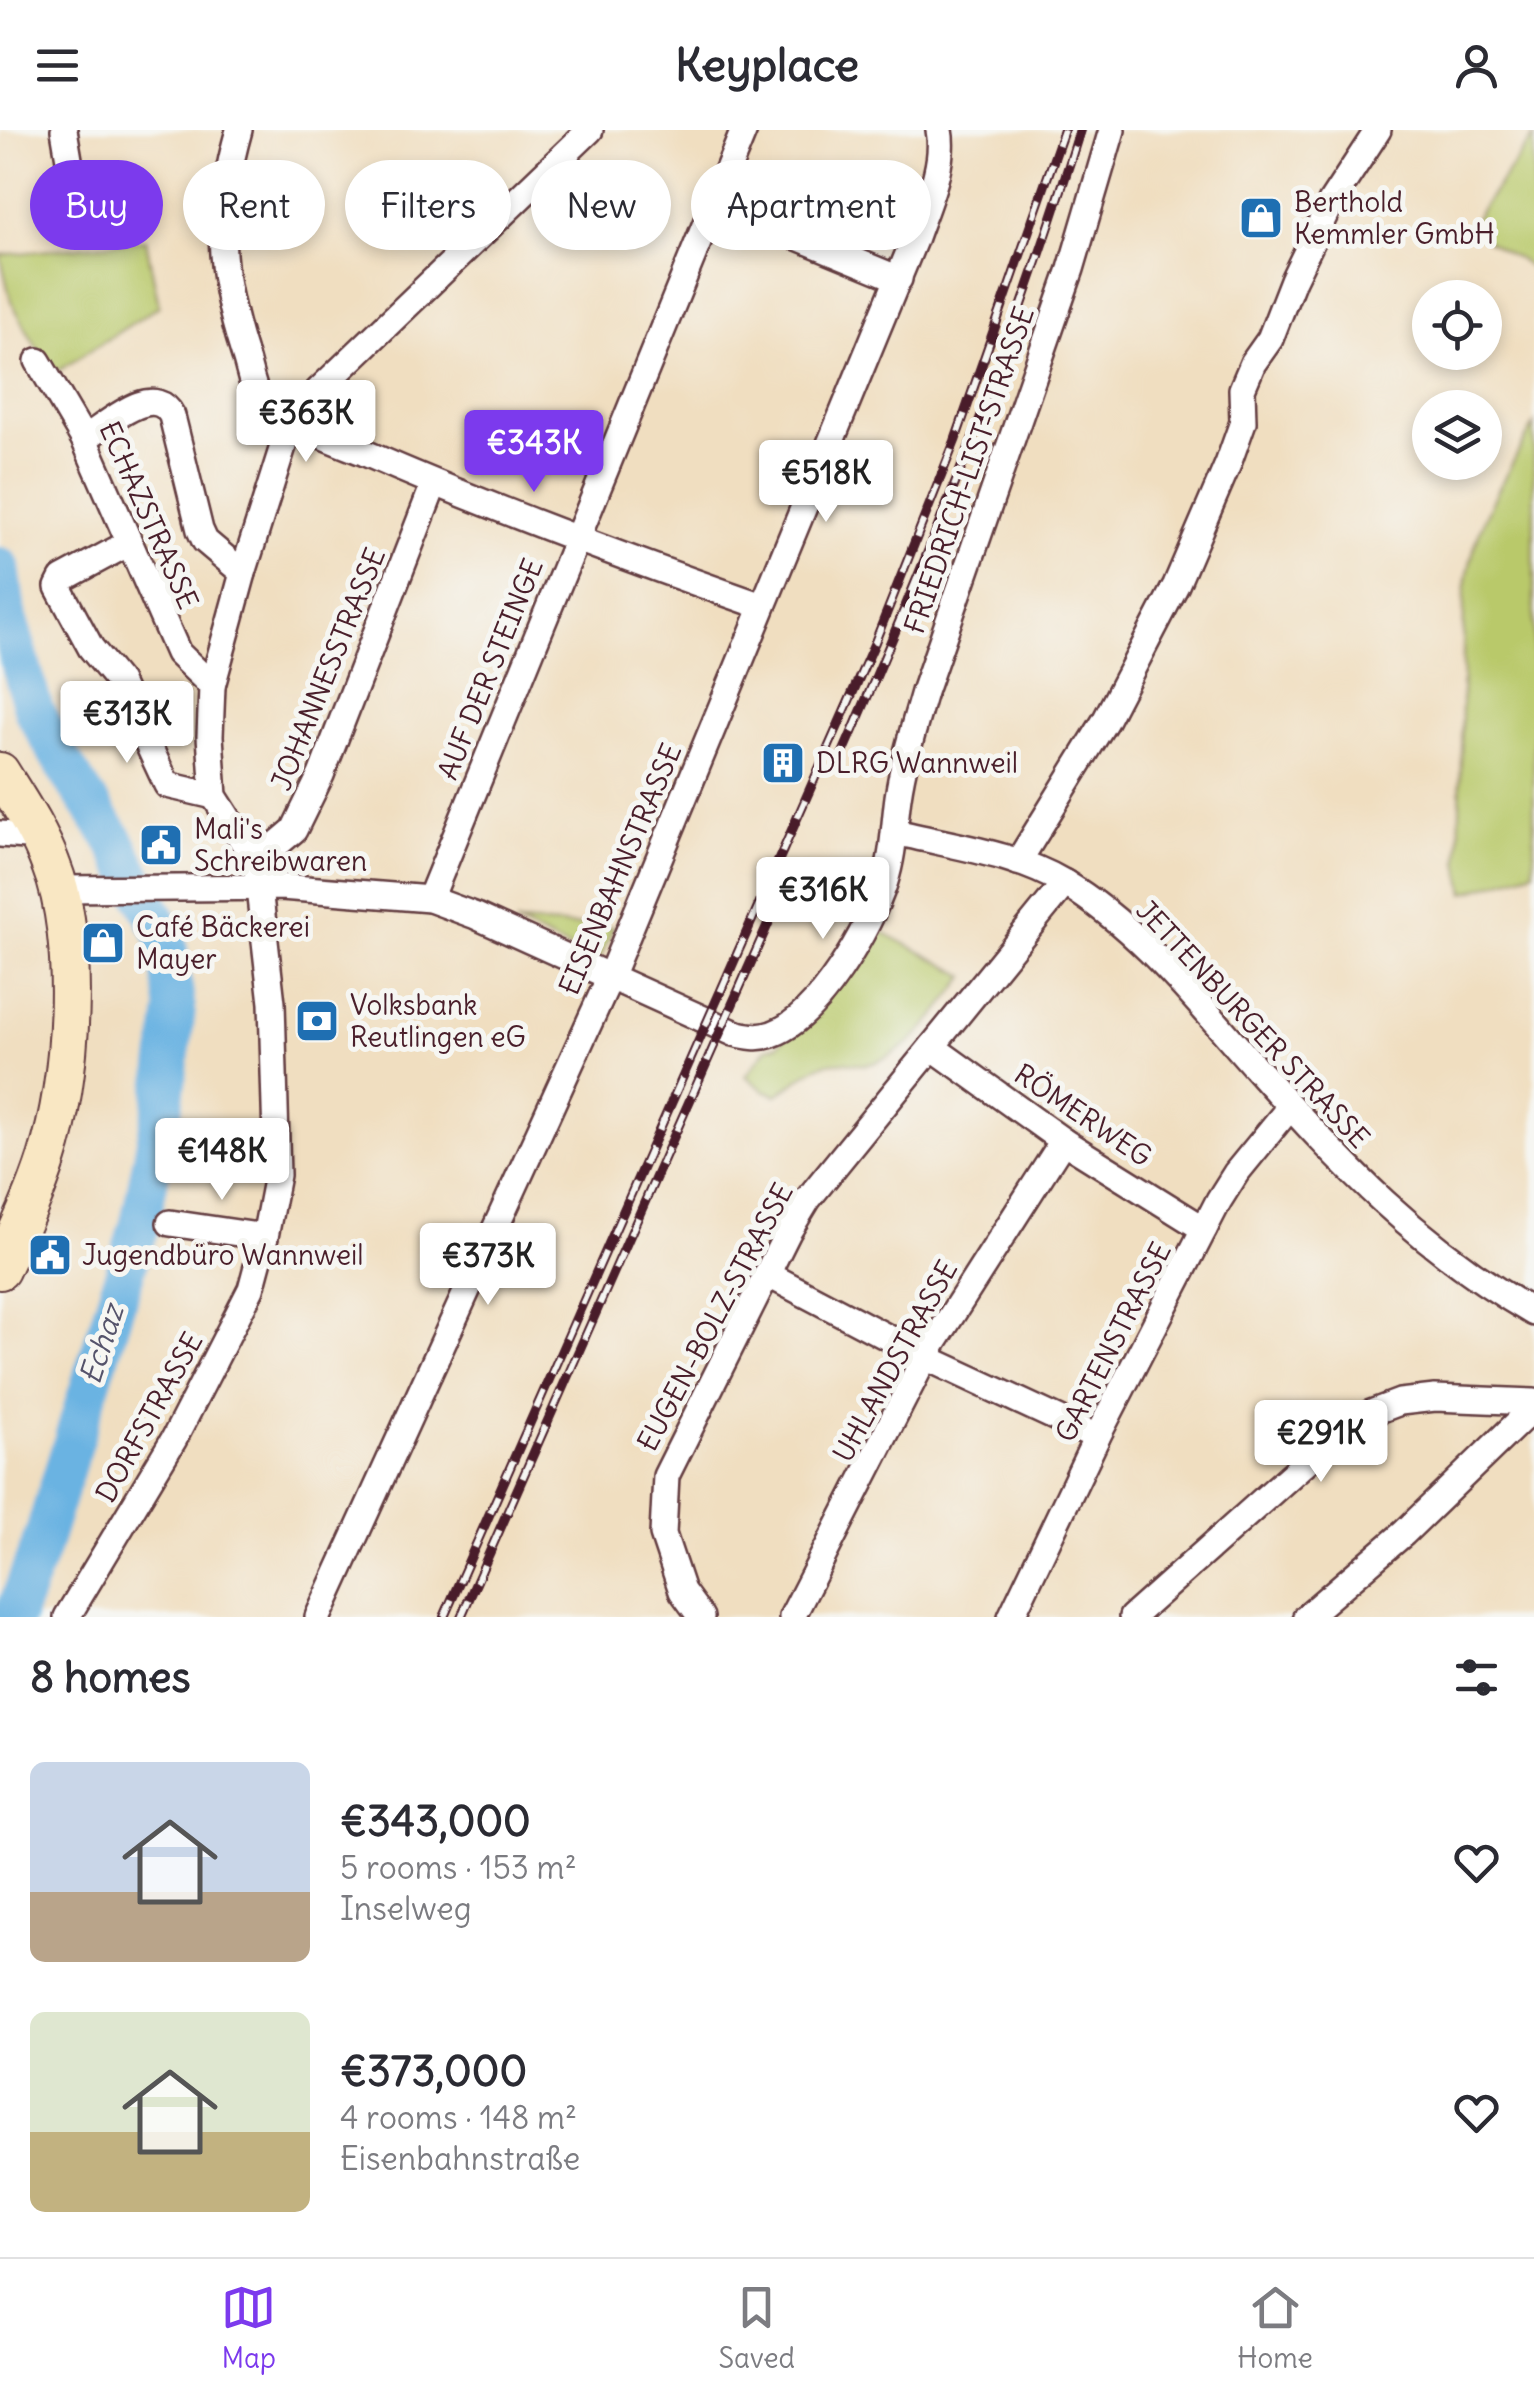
<!DOCTYPE html>
<meta charset="utf-8">
<style>
:root{--surface:#fff;--page:#f2f2f3;--text:#2b2b33;--muted:#7c7c81;--line:#e1e1e2;--accent:#7c3aed}
body{margin:0;font-family:Delius,sans-serif;background:var(--page);color:var(--text);height:100vh;display:flex;flex-direction:column;font-size:38px;white-space:nowrap}
*{box-sizing:border-box;margin:0}
p{font-size:32px;color:var(--muted)}
.icon{flex:none;width:55px;height:55px;fill:none;stroke:currentColor;stroke-width:2;stroke-linecap:round;stroke-linejoin:round}
.map{position:relative;height:1487px;overflow:hidden}
.sheet{display:flex;flex-direction:column;background:var(--surface);flex:1}
.sheet>*{flex:none}
.banner{position:absolute;left:30px;top:30px;width:1000px;height:90px;display:flex;gap:20px}
.tools{position:absolute;left:1412px;top:150px;display:grid;gap:20px}
.tools a{display:grid;place-items:center;width:90px;height:90px;border-radius:50%;background:var(--surface);box-shadow:0 5px 15px #0003;font-size:50px}
.price{position:absolute;translate:-50% -85px;padding:0 22px;border-radius:10px;background:#fff;color:#222;font-size:32px;line-height:65px;filter:drop-shadow(0 2px 5px #0008)}
.price::after{content:'';position:absolute;left:50%;top:60px;width:30px;height:22px;margin-left:-15px;background:inherit;clip-path:polygon(0 0,100% 0,50% 100%)}
.price.selected{background:var(--accent);color:#fff}
ul{padding:0;list-style:none}
li{display:flex;align-items:center;gap:30px;height:250px;padding:0 30px}
li span{display:grid;place-items:center;flex:none;width:280px;height:200px;border-radius:15px;color:#555}
li>.icon{margin-inline-start:auto}
span .icon{width:120px;height:120px;fill:#fffc;stroke-width:1}
li b{font-size:42px}
h2{display:flex;justify-content:space-between;align-items:center;height:120px;padding:0 30px;font-size:42px}
.chip{padding:0 35px;border-radius:45px;background:var(--surface);box-shadow:0 5px 15px #0003;font-size:35px;line-height:90px}
.chip.selected{background:var(--accent);color:#fff}
header{display:flex;justify-content:space-between;align-items:center;height:130px;padding:0 30px;background:var(--surface);font-size:45px;font-weight:700}
.menu{display:flex;justify-content:space-around;align-items:center;height:140px;border-top:2px solid var(--line);background:var(--surface);font-size:28px;color:var(--muted)}
.menu a{display:grid;justify-items:center;gap:5px}
.menu .selected{color:var(--accent)}
.map>svg:first-child{display:block}
.green{fill:#b9c96b;stroke:#82744b;stroke-width:2.5}
.lines{fill:none;stroke-linecap:round;stroke-linejoin:round}
.river{stroke:#6ab3e2;stroke-width:40}
.minor-casing{stroke:#633c41;stroke-width:30}
.secondary-casing{stroke:#633c41;stroke-width:42}
.minor{stroke:#fff;stroke-width:25}
.secondary{stroke:#f9e7c3;stroke-width:38}
.rail-casing{stroke:#4a1f2b;stroke-width:10}
.rail{stroke:#f6f6f2;stroke-width:6;stroke-dasharray:19;stroke-linecap:butt}
.labels{text-anchor:middle;dominant-baseline:central;stroke-width:10;stroke-linejoin:round;paint-order:stroke}
.poi-label{font-size:28px;fill:#4a1f2b;stroke:#f6f6f2;text-anchor:start}
.street-label{font-size:28px;fill:#4a1f2b;stroke:#f6f6f2}
.water-label{font-size:30px;font-style:italic;fill:#55536b;stroke:#f6f6f2}
</style>
<header><svg class="icon" aria-label="menu" viewBox="0 0 24 24"><path d="M4 6h16M4 12h16M4 18h16"/></svg>Keyplace<svg class="icon" aria-label="person" viewBox="0 0 24 24"><circle cx="12" cy="8" r="4"/><path d="M4 21q1-7 8-7t8 7"/></svg></header>
<div class="map">
<svg width="1534" height="1487" viewBox="0 0 1534 1487">
<rect width="100%" height="100%" fill="#f6f6f2"/>
<filter id="ink" filterUnits="userSpaceOnUse"><feTurbulence type="fractalNoise" baseFrequency=".01" numOctaves="2"/><feDisplacementMap in="SourceGraphic" scale="20" xChannelSelector="R" yChannelSelector="G"/><feConvolveMatrix kernelMatrix="1 2 1 2 8 2 1 2 1" color-interpolation-filters="sRGB"/></filter>
<filter id="wash" filterUnits="userSpaceOnUse"><feTurbulence type="fractalNoise" baseFrequency=".0048" numOctaves="4" result="noise"/><feDisplacementMap in="SourceGraphic" scale="40" xChannelSelector="R" yChannelSelector="G"/><feGaussianBlur stdDeviation="2.25" result="paint"/><feColorMatrix in="noise" values="0 0 0 0 0 0 0 0 0 0 0 0 0 0 0 0 0 1.4 0 .05"/><feComposite in="paint" operator="in"/></filter>
<g filter="url(#wash)">
<rect width="100%" height="100%" fill="#f0dec0"/>
<!-- green -->
<g class="green">
<polygon points="1534,6 1534,139 1467,99"/>
<polygon points="146,110 159,176 52,245 11,171 0,125"/>
<path d="M1534,294V741L1465,763L1459,732L1464,473C1469,404 1501,353 1534,294Z"/>
<polygon points="515,793 614,797 598,832"/>
<path d="M877,799L966,846C940,879 917,917 876,932C862,938 852,931 838,932C812,933 798,952 777,965L763,960L746,946L767,918L778,915Z"/>
</g>
<g class="lines">
<!-- river -->
<polyline class="river" points="0,437 6,483 34,581 68,641 114,710 166,807 176,880 162,982 140,1093 44,1406 14,1487"/>
</g>
</g>
<g filter="url(#ink)">
<g class="lines">
<defs>
<g id="minor">
<polyline points="64,0 70,35"/>
<path d="M239,0C215,86 217,138 244,223C249,237 251,254 258,267C271,288 340,313 365,323C495,380 628,429 762,476"/>
<polyline points="715,73 899,149"/>
<polyline points="38,231 84,309 178,523 212,556"/>
<path d="M84,309C107,295 154,250 172,286L200,400L205,411L243,443"/>
<polyline points="129,413 62,449 58,457 91,518 119,552 167,655 214,666"/>
<path d="M896,702C951,716 1014,723 1063,752C1139,797 1197,872 1255,937C1344,1037 1417,1115 1534,1183"/>
<polyline points="0,704 38,707"/>
<polyline points="256,732 294,700 321,645 434,354"/>
<polyline points="1018,732 1105,591 1176,455 1228,334 1243,292 1242,259 1253,233 1270,209 1293,150 1331,72 1378,0"/>
<path d="M59,759L281,757L430,769L476,786L734,903C746,906 759,909 772,904C819,888 870,797 885,751C894,723 894,696 898,667C903,632 914,597 924,562L1071,139L1112,0"/>
<polyline points="430,769 744,0"/>
<polyline points="932,917 1063,1011 1204,1099"/>
<polyline points="170,1093 265,1107"/>
<polyline points="767,1144 925,1227 1097,1307"/>
<polyline points="67,1487 174,1309 251,1159 265,1107 277,1045 272,873 256,732 214,666 210,606 212,556 243,443 291,291 318,261 590,0"/>
<path d="M318,1487L610,847L914,110C925,77 946,35 939,0"/>
<polyline points="701,1487 682,1461 663,1404 666,1346 788,1102 808,1069 1065,753"/>
<polyline points="792,1487 925,1227 1063,1011"/>
<polyline points="1011,1487 1097,1307 1219,1070 1236,1043 1290,977"/>
<polyline points="1132,1487 1317,1322 1371,1283 1400,1272 1435,1268 1534,1272"/>
<polyline points="1306,1487 1404,1403 1534,1277"/>
</g>
<path id="secondary" d="M0,642C18,671 39,702 51,735C81,810 72,951 47,1028C35,1066 17,1103 0,1140"/>
</defs>
<!-- minor casing -->
<use href="#minor" class="minor-casing"/>
<!-- secondary casing -->
<use href="#secondary" class="secondary-casing"/>
<!-- minor -->
<use href="#minor" class="minor"/>
<!-- secondary -->
<use href="#secondary" class="secondary"/>
<defs>
<g id="rail">
<path d="M837,637C928,429 1013,217 1080,0"/>
<polyline points="444,1487 875,512 955,311 1064,0"/>
<polyline points="461,1487 787,751"/>
</g>
</defs>
<!-- rail casing -->
<use href="#rail" class="rail-casing"/>
<!-- rail -->
<use href="#rail" class="rail"/>
</g>
</g>
<!-- icons -->
<defs>
<symbol id="shop-square" viewBox="-11 -11 22 22"><rect x="-9" y="-9" width="18" height="18" rx="4" fill="#1f6fb2" stroke="#f6f6f2"/><path d="M-5-2.5h2.3a2.7 3.5 0 0 1 5.4 0H5L5.5 6h-11ZM-1.5-2.5h3a1.5 2.3 0 0 0-3 0Z" fill="#fff"/></symbol>
<symbol id="building-square" viewBox="-11 -11 22 22"><rect x="-9" y="-9" width="18" height="18" rx="4" fill="#1f6fb2" stroke="#f6f6f2"/><path d="M-4-6H4V6H1V3H-1V6H-4ZM-2.5-4.3h1.7v1.8h-1.7ZM.8-4.3h1.7v1.8H.8ZM-2.5-1h1.7V.8h-1.7ZM.8-1h1.7V.8H.8Z" fill="#fff"/></symbol>
<symbol id="civic-square" viewBox="-11 -11 22 22"><rect x="-9" y="-9" width="18" height="18" rx="4" fill="#1f6fb2" stroke="#f6f6f2"/><path d="M-.6-6.5H3V-4.5H.6V-3L4-1V1h2V6H-6V1h2V-1L-.6-3ZM-1.2 2.5V6h2.4V2.5Z" fill="#fff"/></symbol>
<symbol id="bank-square" viewBox="-11 -11 22 22"><rect x="-9" y="-9" width="18" height="18" rx="4" fill="#1f6fb2" stroke="#f6f6f2"/><path d="M-6-4H6V4H-6ZM0-2.3a2.3 2.3 0 1 0 0 4.6a2.3 2.3 0 1 0 0-4.6Z" fill="#fff"/></symbol>
</defs>
<g fill-rule="evenodd">
<use href="#shop-square" x="1236" y="63" width="50" height="50"/>
<use href="#building-square" x="758" y="608" width="50" height="50"/>
<use href="#civic-square" x="136" y="690" width="50" height="50"/>
<use href="#shop-square" x="78" y="788" width="50" height="50"/>
<use href="#bank-square" x="292" y="866" width="50" height="50"/>
<use href="#civic-square" x="25" y="1100" width="50" height="50"/>
</g>
<g class="labels">
<!-- poi labels -->
<g class="poi-label">
<text x="1294" y="72">Berthold<tspan x="1294" dy="32">Kemmler GmbH</tspan></text>
<text x="816" y="633">DLRG Wannweil</text>
<text x="194" y="699">Mali's<tspan x="194" dy="32">Schreibwaren</tspan></text>
<text x="136" y="797">Café Bäckerei<tspan x="136" dy="32">Mayer</tspan></text>
<text x="350" y="875">Volksbank<tspan x="350" dy="32">Reutlingen eG</tspan></text>
<text x="82" y="1125">Jugendbüro Wannweil</text>
</g>
<!-- street labels -->
<g class="street-label">
<text transform="translate(969 340) rotate(-71)">FRIEDRICH-LIST-STRASSE</text>
<text transform="translate(149 385) rotate(66)">ECHAZSTRASSE</text>
<text transform="translate(328 539) rotate(-68)">JOHANNESSTRASSE</text>
<text transform="translate(490 539) rotate(-68)">AUF DER STEINGE</text>
<text transform="translate(620 739) rotate(-67)">EISENBAHNSTRASSE</text>
<text transform="translate(1253 894) rotate(47)">JETTENBURGER STRASSE</text>
<text transform="translate(1083 985) rotate(34)">RÖMERWEG</text>
<text transform="translate(715 1187) rotate(-62)">EUGEN-BOLZ-STRASSE</text>
<text transform="translate(1113 1212) rotate(-63)">GARTENSTRASSE</text>
<text transform="translate(895 1231) rotate(-61)">UHLANDSTRASSE</text>
<text transform="translate(149 1287) rotate(-61)">DORFSTRASSE</text>
</g>
<!-- water labels -->
<g class="water-label">
<text transform="translate(101 1214) rotate(-72)">Echaz</text>
</g>
</g>
</svg>
<div class="tools">
<a><svg class="icon" aria-label="locate" viewBox="0 0 24 24"><circle cx="12" cy="12" r="6"/><path d="M12 2v4M12 18v4M2 12h4M18 12h4"/></svg></a>
<a><svg class="icon" aria-label="layers" viewBox="0 0 24 24"><path d="M12 4l9 5-9 5-9-5zM3 14l9 5 9-5"/></svg></a>
</div>
<b class="price" style="left:306px;top:335px">€363K</b>
<b class="price selected" style="left:534px;top:365px">€343K</b>
<b class="price" style="left:826px;top:395px">€518K</b>
<b class="price" style="left:127px;top:636px">€313K</b>
<b class="price" style="left:823px;top:812px">€316K</b>
<b class="price" style="left:222px;top:1073px">€148K</b>
<b class="price" style="left:488px;top:1178px">€373K</b>
<b class="price" style="left:1321px;top:1355px">€291K</b>
<div class="banner">
<a class="chip selected">Buy</a>
<a class="chip">Rent</a>
<a class="chip">Filters</a>
<a class="chip">New</a>
<a class="chip">Apartment</a>
</div>
</div>
<section class="sheet">
<h2>8 homes<svg class="icon" aria-label="filters" viewBox="0 0 24 24"><path d="M4 7h16M4 17h16"/><circle cx="9" cy="7" r="2"/><circle cx="15" cy="17" r="2"/></svg></h2>
<ul>
<li><span style="background:linear-gradient(#c9d6e8 65%,#b9a48a 0)"><svg class="icon" aria-label="home" viewBox="0 0 24 24"><path d="M3 11l9-7 9 7M6 9v11h12V9"/></svg></span><div><b>€343,000</b><p>5 rooms · 153 m²</p><p>Inselweg</p></div><svg class="icon" aria-label="heart" viewBox="0 0 24 24"><path d="M12 20l-8-8c-3-5 5-10 8-4 3-6 11-1 8 4z"/></svg></li>
<li><span style="background:linear-gradient(#dfe7d0 60%,#c2b280 0)"><svg class="icon" aria-label="home" viewBox="0 0 24 24"><path d="M3 11l9-7 9 7M6 9v11h12V9"/></svg></span><div><b>€373,000</b><p>4 rooms · 148 m²</p><p>Eisenbahnstraße</p></div><svg class="icon" aria-label="heart" viewBox="0 0 24 24"><path d="M12 20l-8-8c-3-5 5-10 8-4 3-6 11-1 8 4z"/></svg></li>
</ul>
</section>
<nav class="menu">
<a class="selected"><svg class="icon" aria-label="map" viewBox="0 0 24 24"><path d="M3 6l6-2 6 2 6-2v14l-6 2-6-2-6 2zM9 4v14M15 6v14"/></svg>Map</a>
<a><svg class="icon" aria-label="saved" viewBox="0 0 24 24"><path d="M7 4h10v16l-5-4-5 4z"/></svg>Saved</a>
<a><svg class="icon" aria-label="home" viewBox="0 0 24 24"><path d="M3 11l9-7 9 7M6 9v11h12V9"/></svg>Home</a>
</nav>
